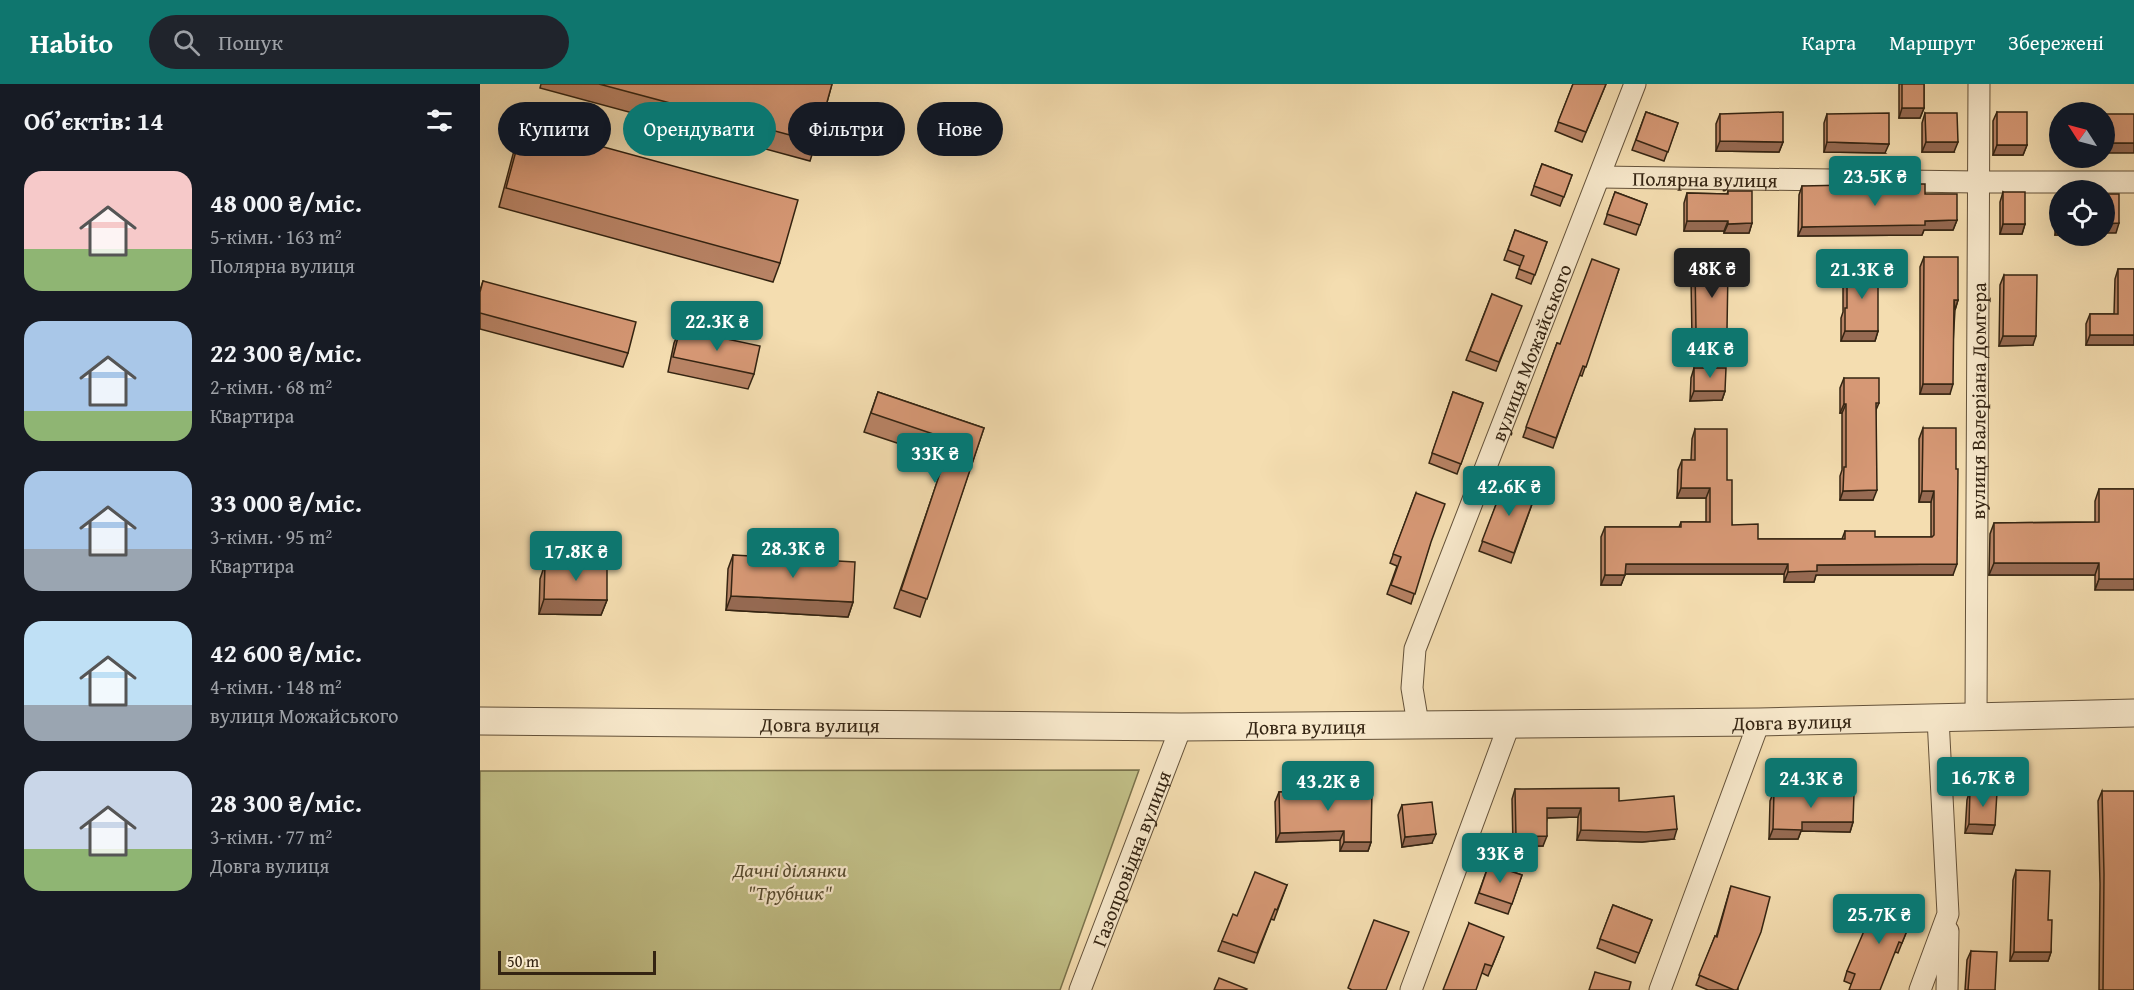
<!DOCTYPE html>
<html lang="uk">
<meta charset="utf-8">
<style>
:root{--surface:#171b24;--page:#20242c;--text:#f1f3f6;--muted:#9ea1a6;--accent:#0f766e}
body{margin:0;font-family:"Gentium Book Plus",serif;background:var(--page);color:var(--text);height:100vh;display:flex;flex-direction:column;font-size:22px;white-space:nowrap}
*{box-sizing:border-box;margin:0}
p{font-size:20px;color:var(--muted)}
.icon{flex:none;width:33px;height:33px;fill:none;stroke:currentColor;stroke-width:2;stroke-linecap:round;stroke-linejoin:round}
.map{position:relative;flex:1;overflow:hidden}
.sheet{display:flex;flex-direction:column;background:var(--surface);width:480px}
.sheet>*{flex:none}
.banner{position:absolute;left:18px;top:18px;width:570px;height:54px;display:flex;gap:12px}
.needle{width:39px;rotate:306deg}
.controls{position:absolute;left:1569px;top:18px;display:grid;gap:12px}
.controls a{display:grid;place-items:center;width:66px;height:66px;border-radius:50%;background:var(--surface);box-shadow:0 6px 24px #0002;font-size:30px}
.scale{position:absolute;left:18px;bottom:15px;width:158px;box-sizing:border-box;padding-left:6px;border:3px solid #342412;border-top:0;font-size:16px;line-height:21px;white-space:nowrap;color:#342412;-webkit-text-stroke:4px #f8e9cc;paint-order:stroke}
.price{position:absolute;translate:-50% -51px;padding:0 14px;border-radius:6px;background:var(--accent);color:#fff;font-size:20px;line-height:39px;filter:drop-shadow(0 2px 3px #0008)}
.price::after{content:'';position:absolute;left:50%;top:36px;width:18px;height:14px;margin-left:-9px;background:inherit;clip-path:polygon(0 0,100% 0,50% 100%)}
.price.active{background:#222;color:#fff}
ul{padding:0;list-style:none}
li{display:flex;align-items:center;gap:18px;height:150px;padding:0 24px}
li span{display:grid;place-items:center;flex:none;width:168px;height:120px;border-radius:18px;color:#555}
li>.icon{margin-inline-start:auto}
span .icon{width:72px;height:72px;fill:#fffc;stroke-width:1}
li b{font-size:26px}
h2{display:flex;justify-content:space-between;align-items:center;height:72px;padding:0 24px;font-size:26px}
.chip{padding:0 21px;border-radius:27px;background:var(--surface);box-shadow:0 6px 24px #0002;font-size:21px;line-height:54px}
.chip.active{background:var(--accent);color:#fff}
header{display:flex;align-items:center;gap:36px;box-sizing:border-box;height:84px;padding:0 30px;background:var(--accent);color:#fff}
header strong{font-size:28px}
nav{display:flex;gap:33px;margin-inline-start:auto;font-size:21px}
.search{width:420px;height:54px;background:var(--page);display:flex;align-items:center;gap:15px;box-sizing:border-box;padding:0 21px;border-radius:33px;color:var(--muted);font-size:22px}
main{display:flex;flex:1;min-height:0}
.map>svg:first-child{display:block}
.green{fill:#c1bf87;stroke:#7a724c;stroke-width:1.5}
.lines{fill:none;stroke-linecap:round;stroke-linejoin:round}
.minor-casing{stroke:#64523a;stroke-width:23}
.tertiary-casing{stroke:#64523a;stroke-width:29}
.minor{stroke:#f8e9cc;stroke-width:21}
.tertiary{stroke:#f8e9cc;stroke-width:27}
.wall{fill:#b88365;stroke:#342412;stroke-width:1.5}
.shaded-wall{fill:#966a52;stroke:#342412;stroke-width:1.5}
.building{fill:#d69875;stroke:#342412;stroke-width:1.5}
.labels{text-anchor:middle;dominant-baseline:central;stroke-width:4.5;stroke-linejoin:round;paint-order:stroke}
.street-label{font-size:20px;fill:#342412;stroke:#f8e9cc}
.park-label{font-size:20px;font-style:italic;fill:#574b2f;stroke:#f8e9cc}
</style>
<header>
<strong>Habito</strong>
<div class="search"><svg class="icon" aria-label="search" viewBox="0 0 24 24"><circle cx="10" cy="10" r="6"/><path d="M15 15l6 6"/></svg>Пошук</div>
<nav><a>Карта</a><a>Маршрут</a><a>Збережені</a></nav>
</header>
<main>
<section class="sheet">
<h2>Об’єктів: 14<svg class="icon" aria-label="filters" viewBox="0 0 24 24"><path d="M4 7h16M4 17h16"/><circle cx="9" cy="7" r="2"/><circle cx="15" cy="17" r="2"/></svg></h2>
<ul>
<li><span style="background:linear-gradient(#f6c9c9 65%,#8fb573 0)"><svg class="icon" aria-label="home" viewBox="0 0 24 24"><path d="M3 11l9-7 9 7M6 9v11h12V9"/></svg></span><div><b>48 000 ₴/міс.</b><p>5-кімн. · 163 m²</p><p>Полярна вулиця</p></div></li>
<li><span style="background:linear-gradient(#a9c7e8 75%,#8fb573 0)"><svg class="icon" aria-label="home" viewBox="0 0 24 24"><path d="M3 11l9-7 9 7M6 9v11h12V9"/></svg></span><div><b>22 300 ₴/міс.</b><p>2-кімн. · 68 m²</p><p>Квартира</p></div></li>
<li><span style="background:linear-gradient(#a9c7e8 65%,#9aa5b1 0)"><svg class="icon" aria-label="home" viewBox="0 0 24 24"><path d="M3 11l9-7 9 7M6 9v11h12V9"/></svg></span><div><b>33 000 ₴/міс.</b><p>3-кімн. · 95 m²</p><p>Квартира</p></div></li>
<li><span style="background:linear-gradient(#bfe0f5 70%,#9aa5b1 0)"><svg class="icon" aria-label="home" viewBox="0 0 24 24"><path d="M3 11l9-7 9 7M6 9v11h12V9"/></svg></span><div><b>42 600 ₴/міс.</b><p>4-кімн. · 148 m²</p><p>вулиця Можайського</p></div></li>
<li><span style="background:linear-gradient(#c9d6e8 65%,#8fb573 0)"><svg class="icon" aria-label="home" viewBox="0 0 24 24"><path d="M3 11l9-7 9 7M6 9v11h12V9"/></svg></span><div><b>28 300 ₴/міс.</b><p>3-кімн. · 77 m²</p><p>Довга вулиця</p></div></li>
</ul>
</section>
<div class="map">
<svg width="1654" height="906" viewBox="0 0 1654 906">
<rect width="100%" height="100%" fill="#f4ddb0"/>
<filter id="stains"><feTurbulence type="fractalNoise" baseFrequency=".00333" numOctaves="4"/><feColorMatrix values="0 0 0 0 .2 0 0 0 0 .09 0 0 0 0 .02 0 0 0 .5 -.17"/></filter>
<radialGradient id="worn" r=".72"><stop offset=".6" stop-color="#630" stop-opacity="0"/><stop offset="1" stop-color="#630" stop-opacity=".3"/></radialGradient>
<!-- green -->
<polygon class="green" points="659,686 580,906 0,906 0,687"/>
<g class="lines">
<defs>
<g id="minor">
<path id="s1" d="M1120,93L1497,98H1654"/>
<path id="s2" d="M1496,633L1499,0"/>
<path id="s3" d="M938,640L932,604L935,565L1155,0"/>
<path id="s4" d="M600,906L701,643"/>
<polyline points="931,906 1029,641"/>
<polyline points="1180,906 1279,638"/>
<polyline points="1440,906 1468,830 1458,634"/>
<polyline points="1467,906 1468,847"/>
</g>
<g id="tertiary">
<path id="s5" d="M0,637L701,643L1279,638L1654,629"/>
</g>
</defs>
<!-- minor casing -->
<use href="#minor" class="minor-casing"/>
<!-- tertiary casing -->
<use href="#tertiary" class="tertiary-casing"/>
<!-- minor -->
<use href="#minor" class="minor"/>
<!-- tertiary -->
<use href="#tertiary" class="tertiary"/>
</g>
<!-- wall -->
<g class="wall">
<polygon points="61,0 352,0 336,58 330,77 60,4"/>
<polygon points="1093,0 1126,0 1102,58 1075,47"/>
<polygon points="1419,0 1444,0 1444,24 1440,34 1419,34"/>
<polygon points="1166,28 1198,39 1184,77 1152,66"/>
<polygon points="1517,28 1547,61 1543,71 1513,71 1513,37"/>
<polygon points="1445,29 1474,68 1442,68 1442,39"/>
<polygon points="1240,30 1303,58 1299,68 1236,67 1236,40"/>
<polygon points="1347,30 1405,69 1344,68 1344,39"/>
<polygon points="1580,32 1580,68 1577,68 1577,38"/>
<polygon points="43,41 300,179 293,198 19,123 36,59"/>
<polygon points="1062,80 1092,91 1080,122 1051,111"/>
<polygon points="1415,100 1445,110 1477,136 1473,146 1444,146 1442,151 1318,152 1319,111 1322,102 1369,108 1413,108"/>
<polygon points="1248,107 1272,139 1269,149 1244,149 1244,147 1204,147 1204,119 1207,109 1247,110"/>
<polygon points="1135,108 1167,120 1156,151 1124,140"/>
<polygon points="1523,108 1545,140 1542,150 1520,150 1520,118"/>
<polygon points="1579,110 1580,151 1575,151 1575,120"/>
<polygon points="1035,146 1067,158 1051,200 1036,194 1040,182 1024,176"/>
<polygon points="1444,173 1478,216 1475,226 1470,310 1440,310 1440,183"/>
<polygon points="1215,184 1247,246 1244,256 1212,256 1211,194"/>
<polygon points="1139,185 1102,292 1099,291 1073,364 1043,353 1077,259 1080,260"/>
<polygon points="1367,185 1398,247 1395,257 1361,257 1361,234 1363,228 1363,195"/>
<polygon points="1638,185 1654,185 1654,261 1606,261 1606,240 1610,230 1634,230 1635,195"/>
<polygon points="1524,191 1553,261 1519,262 1520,201"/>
<polygon points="3,197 148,269 143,283 0,245 0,206"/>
<polygon points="1012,210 1038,231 1016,287 986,276"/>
<polygon points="200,245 274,290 268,305 188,288 194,259"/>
<polygon points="1214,284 1245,307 1242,316 1210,317 1211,294"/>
<polygon points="1364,294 1399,319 1396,326 1393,416 1360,416 1360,392 1362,386 1362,329 1360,329 1360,304"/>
<polygon points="398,308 504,344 440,533 414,524 465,375 384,348"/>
<polygon points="973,308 1003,319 977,390 949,379"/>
<polygon points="1443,344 1473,491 1336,491 1334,498 1304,498 1304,490 1145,490 1141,501 1121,501 1121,453 1125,443 1199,443 1201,438 1226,438 1226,414 1197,414 1198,386 1202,376 1211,376 1212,355 1215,345 1247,396 1252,441 1278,455 1362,455 1365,447 1395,453 1451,453 1451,418 1439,418 1439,355"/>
<polygon points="1025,397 1056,409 1031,479 999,467"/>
<polygon points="1619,405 1654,405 1615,506 1615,491 1509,491 1510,450 1514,439 1615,438 1615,417"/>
<polygon points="936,409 950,460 931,520 907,510 917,482 910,479"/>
<polygon points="253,471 373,518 368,533 246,526 248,485"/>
<polygon points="65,480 127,516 121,531 59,530 60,495"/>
<polygon points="839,700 856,706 891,758 888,767 860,767 860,756 796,758 795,718 799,708 837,707"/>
<polygon points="1035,705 1139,717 1194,755 1162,758 1097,756 1098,733 1067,734 1063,762 1033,762 1032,715"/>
<polygon points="1490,706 1512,750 1485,749 1487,716"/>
<polygon points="1294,707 1373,738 1370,748 1321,747 1318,755 1289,755 1290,717"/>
<polygon points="1622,707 1654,906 1619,906 1620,800 1618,717"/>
<polygon points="922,721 952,759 922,763 918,731"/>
<polygon points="1009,780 1042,791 1028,830 995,819"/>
<polygon points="1536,786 1568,836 1571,868 1568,877 1530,877 1533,796"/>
<polygon points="807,801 794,836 791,835 774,879 738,867 742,857 757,832"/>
<polygon points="1251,802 1258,906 1228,906 1216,901 1235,852 1236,853"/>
<polygon points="1133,821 1172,836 1155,879 1117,864"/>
<polygon points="1434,829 1418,869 1416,868 1371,900 1364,897 1367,887"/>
<polygon points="989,839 1020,863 1008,892 1002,889"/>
<polygon points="1491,867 1515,906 1485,906 1487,876"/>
</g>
<!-- shaded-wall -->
<g class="shaded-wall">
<polygon points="1422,24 1444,24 1440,34 1419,34"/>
<polygon points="1240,57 1303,58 1299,68 1236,67"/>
<polygon points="1347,58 1409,60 1405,69 1344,68"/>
<polygon points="1446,58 1478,58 1474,68 1442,68"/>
<rect x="1624" y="59" width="30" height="10"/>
<polygon points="1517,61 1547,61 1543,71 1513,71"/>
<polygon points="1477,136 1473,146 1444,146 1442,151 1318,152 1322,143 1445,137"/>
<polygon points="1207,137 1248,137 1244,147 1204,147"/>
<polygon points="1272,139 1269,149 1244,149 1248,140"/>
<polygon points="1639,139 1636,149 1624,149 1624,140"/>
<polygon points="1523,140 1545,140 1542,150 1520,150"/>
<polygon points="1579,141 1580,151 1575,151"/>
<polygon points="1474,216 1478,216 1475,226"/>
<polygon points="1216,246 1247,246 1244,256 1212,256"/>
<polygon points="1365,247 1398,247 1395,257 1361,257"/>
<polygon points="1610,251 1654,251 1654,261 1606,261"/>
<polygon points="1523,252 1556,252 1553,261 1519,262"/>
<polygon points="1443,300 1473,300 1470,310 1440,310"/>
<polygon points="1214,307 1245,307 1242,316 1210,317"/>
<polygon points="1364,320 1366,320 1362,329 1360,329"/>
<polygon points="1201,404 1230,404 1226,414 1197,414"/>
<polygon points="1397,406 1393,416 1360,416 1363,407"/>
<polygon points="1442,407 1454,407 1451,418 1439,418"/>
<polygon points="1514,479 1619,479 1615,491 1509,491"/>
<polygon points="1146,480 1308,480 1304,490 1142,490"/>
<polygon points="1477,480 1473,491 1336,491 1334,498 1304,498 1308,488 1337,481"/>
<polygon points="1125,491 1145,491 1141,501 1121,501"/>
<polygon points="1619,495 1654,495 1654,506 1615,506"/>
<polygon points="251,512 373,518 368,533 246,526"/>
<polygon points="64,515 127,516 121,531 59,530"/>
<polygon points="1067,724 1101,724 1098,733 1063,734"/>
<polygon points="1322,738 1373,738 1370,748 1321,747 1318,755 1289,755 1293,745"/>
<polygon points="1489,740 1515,741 1512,750 1485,749"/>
<polygon points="1197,745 1194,755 1162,758 1097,756 1101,746"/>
<polygon points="864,747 860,756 796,758 800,749"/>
<polygon points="956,750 952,759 922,763 925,753"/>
<polygon points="1067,752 1063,762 1033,762 1036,753"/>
<polygon points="864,758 891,758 888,767 860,767"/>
<polygon points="1534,868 1571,868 1568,877 1530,877"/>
</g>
<!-- building -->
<g class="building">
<polygon points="119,0 352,0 336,58"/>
<polygon points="1093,0 1126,0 1106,48 1078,38"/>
<rect x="1422" y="0" width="22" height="24"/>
<polygon points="1166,28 1198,39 1188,68 1156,56"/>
<polygon points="1303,28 1303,58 1240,57 1240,30"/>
<rect x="1517" y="28" width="30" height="33"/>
<polygon points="1409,29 1409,60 1347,58 1347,30"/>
<polygon points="1445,29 1477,29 1478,58 1446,58"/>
<rect x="1624" y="30" width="30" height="29"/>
<polygon points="43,41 318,116 300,179 26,104"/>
<polygon points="1062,80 1092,91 1084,113 1054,102"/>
<polygon points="1415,100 1445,100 1445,110 1477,110 1477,136 1445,137 1445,141 1322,143 1322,102 1369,101 1369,108 1415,108"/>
<polygon points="1248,107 1272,107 1272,139 1248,140 1248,137 1207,137 1207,109 1248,110"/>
<polygon points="1135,108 1167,120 1160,141 1127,130"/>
<rect x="1523" y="108" width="22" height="32"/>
<polygon points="1579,110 1580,141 1579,141"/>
<polygon points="1624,110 1639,110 1639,139 1624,140"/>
<polygon points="1035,146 1067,158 1055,191 1039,185 1044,172 1028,166"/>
<polygon points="1444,173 1478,173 1478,216 1474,216 1473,300 1443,300"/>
<polygon points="1112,175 1139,185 1106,283 1103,282 1076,354 1046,343 1077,259 1080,260"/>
<polygon points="1215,184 1248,184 1247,246 1216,246"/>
<polygon points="1367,185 1398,185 1398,247 1365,247 1365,224 1367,224"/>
<polygon points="1638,185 1654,185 1654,251 1610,251 1610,230 1638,230"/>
<polygon points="1524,191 1557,191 1556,252 1523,252"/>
<polygon points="3,197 156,238 148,269 0,229 0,208"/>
<polygon points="1012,210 1042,222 1019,278 990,267"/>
<polygon points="200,245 280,262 274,290 193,273"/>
<polygon points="1214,284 1246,284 1245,307 1214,307"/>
<polygon points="1364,294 1399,294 1399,319 1396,319 1397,406 1363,407 1364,383 1366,383 1366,320 1364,320"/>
<polygon points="398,308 504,344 447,515 421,506 471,356 391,329"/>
<polygon points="973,308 1003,319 981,380 952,369"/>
<polygon points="1443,344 1476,344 1476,385 1478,385 1477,480 1337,481 1337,487 1308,488 1308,480 1146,480 1145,491 1125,491 1125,443 1201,443 1201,438 1230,438 1230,404 1201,404 1202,376 1215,376 1215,345 1247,345 1247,396 1252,396 1252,441 1278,440 1278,455 1365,455 1365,447 1395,447 1395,453 1452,453 1454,451 1454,407 1442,407"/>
<polygon points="1025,397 1056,409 1034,469 1002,457"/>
<polygon points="1619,405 1654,405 1654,495 1619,495 1619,479 1514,479 1514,439 1619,438"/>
<polygon points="936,409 965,420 951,458 935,510 911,501 921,473 913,470"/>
<polygon points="253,471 375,478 373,518 251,512"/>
<polygon points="65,480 127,481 127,516 64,515"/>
<polygon points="839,700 856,700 856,706 892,706 891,758 864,758 864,747 800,749 799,708 839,707"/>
<polygon points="1139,704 1139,717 1194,712 1197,745 1166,748 1101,746 1101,724 1067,724 1067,752 1036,753 1035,705"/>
<polygon points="1490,706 1517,708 1515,741 1489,740"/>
<polygon points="1294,707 1374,709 1373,738 1322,738 1322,746 1293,745"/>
<polygon points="1622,707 1654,707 1654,906 1623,906 1624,790"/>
<polygon points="952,718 956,750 925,753 922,721"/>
<polygon points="1009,780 1042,791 1032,820 999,809"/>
<polygon points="1536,786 1570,787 1568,836 1572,836 1571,868 1534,868"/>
<polygon points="775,788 807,801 797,826 795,825 777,869 742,857 753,830 757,832"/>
<polygon points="1251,802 1290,813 1281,848 1257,906 1254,906 1219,891 1235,852 1237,853"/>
<polygon points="1398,814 1434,829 1422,859 1419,858 1400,906 1369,906 1375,890 1367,887"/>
<polygon points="1133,821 1172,836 1159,869 1120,855"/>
<polygon points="894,836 929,848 906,906 872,906 868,904"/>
<polygon points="989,839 1024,853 1012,882 1005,880 996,906 963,906"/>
<polygon points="1491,867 1517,868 1515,906 1488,906"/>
<polygon points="1115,888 1151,898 1149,906 1109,906"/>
<polygon points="739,894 767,905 766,906 734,906"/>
</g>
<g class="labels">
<!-- street labels -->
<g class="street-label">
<text stroke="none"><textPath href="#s1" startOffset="105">Полярна вулиця</textPath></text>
<text stroke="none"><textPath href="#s3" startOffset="394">вулиця Можайського</textPath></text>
<text stroke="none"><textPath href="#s2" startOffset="316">вулиця Валеріана Домгера</textPath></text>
<text stroke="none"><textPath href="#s5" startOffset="1312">Довга вулиця</textPath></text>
<text stroke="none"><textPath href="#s5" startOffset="340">Довга вулиця</textPath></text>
<text stroke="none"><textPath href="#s5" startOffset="826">Довга вулиця</textPath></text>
<text stroke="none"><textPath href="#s4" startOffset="141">Газопровідна вулиця</textPath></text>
</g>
<!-- park labels -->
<g class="park-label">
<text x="310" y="785">Дачні ділянки<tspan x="310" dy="23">"Трубник"</tspan></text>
</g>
</g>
<rect width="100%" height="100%" filter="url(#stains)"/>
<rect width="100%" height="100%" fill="url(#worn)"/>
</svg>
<div class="controls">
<a><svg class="needle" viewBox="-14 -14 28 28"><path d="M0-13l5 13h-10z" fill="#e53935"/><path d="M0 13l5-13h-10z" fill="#9ea1a6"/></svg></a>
<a><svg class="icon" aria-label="locate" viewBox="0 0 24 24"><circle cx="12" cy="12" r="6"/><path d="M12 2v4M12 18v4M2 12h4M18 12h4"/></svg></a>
</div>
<div class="scale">50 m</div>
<b class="price" style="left:1395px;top:123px">23.5K ₴</b>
<b class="price active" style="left:1232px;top:215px">48K ₴</b>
<b class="price" style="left:1382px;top:216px">21.3K ₴</b>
<b class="price" style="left:237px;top:268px">22.3K ₴</b>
<b class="price" style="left:1230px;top:295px">44K ₴</b>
<b class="price" style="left:455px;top:400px">33K ₴</b>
<b class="price" style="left:1029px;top:433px">42.6K ₴</b>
<b class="price" style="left:313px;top:495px">28.3K ₴</b>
<b class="price" style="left:96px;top:498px">17.8K ₴</b>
<b class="price" style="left:1503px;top:724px">16.7K ₴</b>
<b class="price" style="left:1331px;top:725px">24.3K ₴</b>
<b class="price" style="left:848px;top:728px">43.2K ₴</b>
<b class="price" style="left:1020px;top:800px">33K ₴</b>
<b class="price" style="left:1399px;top:861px">25.7K ₴</b>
<div class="banner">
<a class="chip">Купити</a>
<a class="chip active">Орендувати</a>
<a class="chip">Фільтри</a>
<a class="chip">Нове</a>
</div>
</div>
</main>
